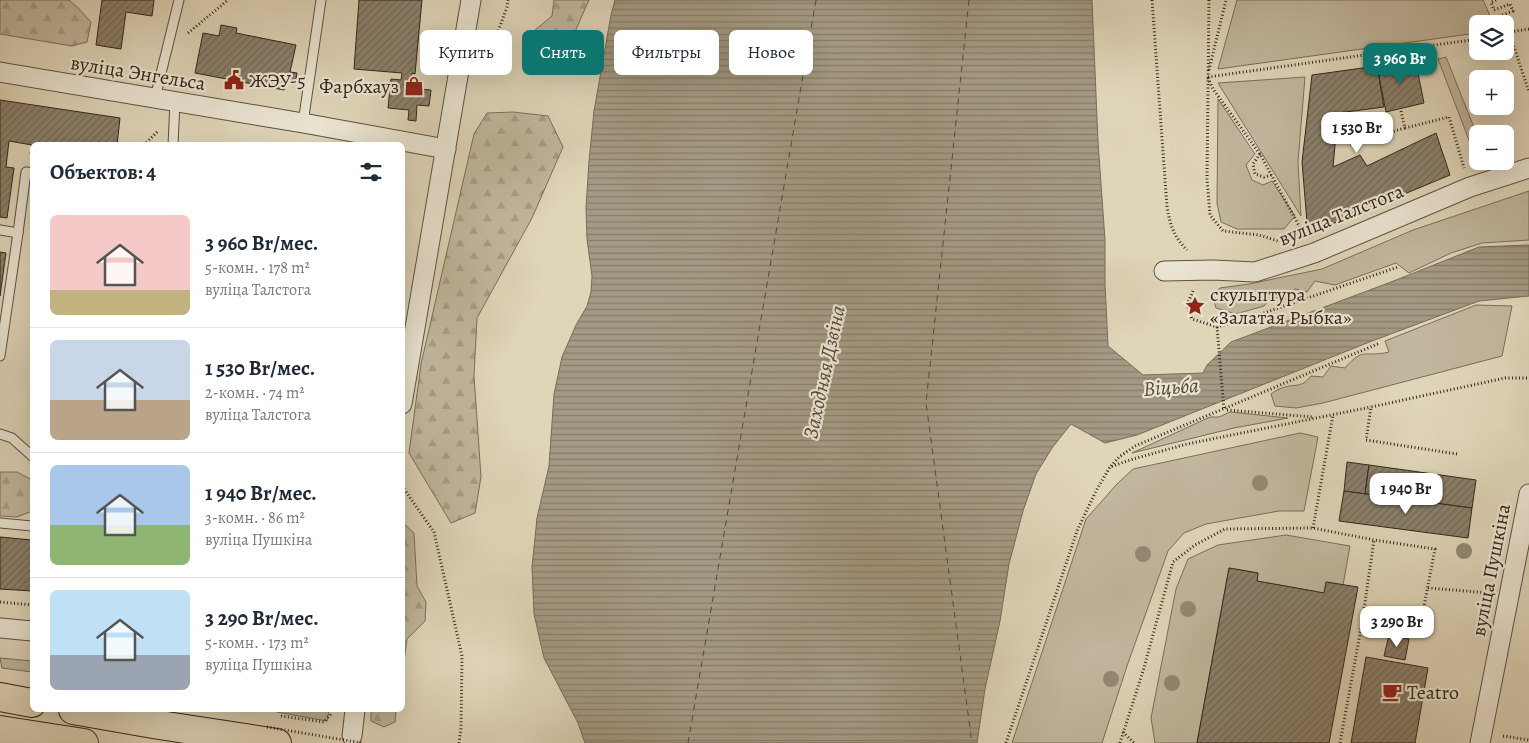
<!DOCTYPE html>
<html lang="ru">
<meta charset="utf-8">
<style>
:root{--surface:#fff;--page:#f2f2f3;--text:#1f2937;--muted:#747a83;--line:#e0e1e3;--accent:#0f766e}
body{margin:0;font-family:Alegreya,serif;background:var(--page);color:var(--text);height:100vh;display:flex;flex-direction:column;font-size:19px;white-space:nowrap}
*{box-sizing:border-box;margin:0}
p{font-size:16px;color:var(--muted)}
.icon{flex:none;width:28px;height:28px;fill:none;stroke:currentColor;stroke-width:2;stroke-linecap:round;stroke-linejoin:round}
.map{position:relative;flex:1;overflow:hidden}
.drawer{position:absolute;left:30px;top:142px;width:375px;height:570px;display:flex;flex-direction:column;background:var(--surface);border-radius:8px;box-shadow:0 5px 20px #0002}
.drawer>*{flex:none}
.guide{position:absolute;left:420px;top:30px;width:475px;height:45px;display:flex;gap:10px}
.fabs{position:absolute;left:1469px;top:15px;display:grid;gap:10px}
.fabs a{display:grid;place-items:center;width:45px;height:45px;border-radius:8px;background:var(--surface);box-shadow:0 5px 20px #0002;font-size:25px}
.price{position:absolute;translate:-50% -42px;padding:0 11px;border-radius:10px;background:#fff;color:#222;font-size:16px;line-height:32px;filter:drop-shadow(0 1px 2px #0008)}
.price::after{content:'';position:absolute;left:50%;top:30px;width:15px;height:11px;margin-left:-8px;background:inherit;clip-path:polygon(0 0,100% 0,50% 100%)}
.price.active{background:var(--accent);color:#fff}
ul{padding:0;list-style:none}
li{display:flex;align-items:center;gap:15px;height:125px;padding:0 20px}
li+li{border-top:1px solid var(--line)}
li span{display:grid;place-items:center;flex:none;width:140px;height:100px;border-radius:8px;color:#555}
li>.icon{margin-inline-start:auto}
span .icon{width:60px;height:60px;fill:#fffc;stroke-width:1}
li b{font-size:21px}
h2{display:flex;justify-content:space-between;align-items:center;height:60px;padding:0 20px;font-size:21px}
.chip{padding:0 18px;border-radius:8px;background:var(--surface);box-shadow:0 5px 20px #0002;font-size:18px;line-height:45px}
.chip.active{background:var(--accent);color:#fff}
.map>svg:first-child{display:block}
.grass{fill:#c1b79e;stroke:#796e5c}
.forest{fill:url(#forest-firs);stroke:#796e5c}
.water{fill:url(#water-rules);stroke:#766c59}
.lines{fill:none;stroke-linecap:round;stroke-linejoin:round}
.ferry{stroke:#544939;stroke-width:1;stroke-dasharray:6 5;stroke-linecap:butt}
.building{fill:url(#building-hatch);stroke:#312619}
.lane-casing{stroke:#5c5241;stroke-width:11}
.street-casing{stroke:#5c5241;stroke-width:21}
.primary-casing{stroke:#312619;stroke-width:30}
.path{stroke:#312619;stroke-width:3;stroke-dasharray:1 2.5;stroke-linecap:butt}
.lane{stroke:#eae4d2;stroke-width:9}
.street{stroke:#eae4d2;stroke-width:19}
.primary{stroke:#dfd5b9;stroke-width:28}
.path-bridge{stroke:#312619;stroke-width:3;stroke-dasharray:1 2.5;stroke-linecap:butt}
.tree{fill:#938973}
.labels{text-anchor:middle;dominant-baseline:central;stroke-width:4.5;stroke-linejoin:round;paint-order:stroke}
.street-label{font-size:20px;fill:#312619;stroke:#eae4d2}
.poi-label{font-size:20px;fill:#312619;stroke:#eae4d2;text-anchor:start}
.water-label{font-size:21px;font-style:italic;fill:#544939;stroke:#eae4d2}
</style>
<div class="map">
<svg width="1529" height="743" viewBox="0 0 1529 743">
<defs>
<pattern id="forest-firs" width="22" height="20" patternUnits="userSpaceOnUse" patternTransform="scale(1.25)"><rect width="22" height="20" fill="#c1b79e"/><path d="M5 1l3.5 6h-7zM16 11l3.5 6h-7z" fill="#a69d88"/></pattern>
<pattern id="water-rules" width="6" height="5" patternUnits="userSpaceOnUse" patternTransform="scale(1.25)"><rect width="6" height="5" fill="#a49a83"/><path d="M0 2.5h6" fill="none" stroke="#867d6a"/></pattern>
<pattern id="building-hatch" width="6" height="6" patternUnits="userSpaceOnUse" patternTransform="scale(1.25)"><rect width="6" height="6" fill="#8b816c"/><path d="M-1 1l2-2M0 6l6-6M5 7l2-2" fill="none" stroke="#726958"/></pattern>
</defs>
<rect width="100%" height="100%" fill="#dfd5b9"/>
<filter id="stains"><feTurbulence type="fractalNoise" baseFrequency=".004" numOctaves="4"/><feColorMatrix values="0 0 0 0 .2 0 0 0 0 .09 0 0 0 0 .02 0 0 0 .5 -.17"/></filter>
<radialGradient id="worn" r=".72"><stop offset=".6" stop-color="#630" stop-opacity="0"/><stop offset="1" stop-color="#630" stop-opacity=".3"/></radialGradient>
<!-- grass -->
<g class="grass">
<polygon points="1237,0 1483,0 1491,18 1484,20 1484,24 1478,24 1477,33 1218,69"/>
<polygon points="1446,57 1477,135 1477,161 1438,59"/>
<polygon points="1305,77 1298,162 1301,216 1218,83"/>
<polygon points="1218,99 1255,154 1246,165 1252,180 1263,185 1272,181 1295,216 1284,229 1237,229 1221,222 1217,203"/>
<polygon points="1529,191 1529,240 1482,243 1451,253 1409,273 1396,263 1335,285 1315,281 1307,292 1295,289 1286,299 1272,297 1264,306 1236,314 1216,308 1213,297 1220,288 1249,284 1322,269 1413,230"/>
<path d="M1476,305L1512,306L1502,356L1323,403L1296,408L1275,406L1271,394C1274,392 1278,389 1282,388C1295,383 1301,389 1311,376L1323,377L1331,366L1345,368C1364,346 1364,358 1389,352L1385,341Z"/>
<polygon points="1230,412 1288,418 1234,428 1132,453 1210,417 1219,417"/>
<polygon points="1300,433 1318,437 1304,511 1279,511 1206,524 1184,533 1168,551 1127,666 1102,743 1012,743 1086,519 1117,484 1133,469"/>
<polygon points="1286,535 1350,546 1343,585 1327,582 1324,593 1257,581 1258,573 1229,568 1197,743 1155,743 1151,718 1176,589 1188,559 1218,545"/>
<polygon points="0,658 32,661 32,672 2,668"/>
<polygon points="266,710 329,710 327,721"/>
</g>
<!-- forest -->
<g class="forest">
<polygon points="0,0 69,0 79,9 91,22 87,42 72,46 0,34"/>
<polygon points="554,0 589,0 558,70 533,66 529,35 552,16"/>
<polygon points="513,112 548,116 563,147 532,218 477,318 474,376 481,477 475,513 451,523 409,453 421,364 474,134 487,113"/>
<polygon points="0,472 17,472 32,480 32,511 17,517 0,516"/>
<polygon points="403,523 414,533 417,586 426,602 425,621 407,639 403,669"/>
<polygon points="371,710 396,710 395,722 384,727 371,721"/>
</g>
<!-- water -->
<polygon class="water" points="615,0 1092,0 1098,142 1105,240 1105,284 1108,346 1143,375 1203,373 1207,365 1231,342 1391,282 1479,247 1529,245 1529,296 1479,301 1372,341 1137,435 1105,443 1071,424 1052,448 1036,474 1023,511 1009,564 1000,621 985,689 977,743 585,743 578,723 544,658 534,614 532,567 537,518 549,466 554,394 562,357 576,325 587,306 591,292 592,276 587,239 586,208 589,161 594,111 611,15"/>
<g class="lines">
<!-- ferry -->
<g class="ferry">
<polyline points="969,0 926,403 972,743"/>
<polyline points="688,743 816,0"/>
</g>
</g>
<!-- building -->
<g class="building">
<polygon points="102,0 154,0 152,16 126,12 121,49 96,45"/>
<polygon points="359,0 422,0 415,74 412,73 411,80 421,81 420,89 431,90 429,106 417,105 416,121 408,120 409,110 388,108 391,79 401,80 402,73 354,69"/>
<polygon points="221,25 237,28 236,33 296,45 290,72 297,73 295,84 286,82 284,90 195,73 203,33 219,36"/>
<polygon points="1415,59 1424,103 1386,112 1377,66"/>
<polygon points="1377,66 1384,107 1338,113 1333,167 1360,155 1367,166 1436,133 1450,175 1308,234 1302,162 1312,75"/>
<polygon points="0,100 120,118 117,145 32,145 32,155 30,154 32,145 9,141 6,167 14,168 7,218 0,217"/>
<polygon points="0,252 6,253 0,296"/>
<polygon points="1347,462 1369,465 1365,494 1344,491"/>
<polygon points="1369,465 1476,480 1472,508 1365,494"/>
<polygon points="1344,491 1472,508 1468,538 1339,521"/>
<polygon points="0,537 32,540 32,591 0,589"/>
<polygon points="1229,568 1258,573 1257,581 1324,593 1326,582 1358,587 1329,743 1197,743"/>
<polygon points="1389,635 1409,639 1405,660 1384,656"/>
<polygon points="1366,657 1428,668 1415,743 1351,743"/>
</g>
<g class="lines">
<defs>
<g id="lane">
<polyline points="155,98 179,0"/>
<polyline points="303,123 321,0"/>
<polyline points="173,145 175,102"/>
<polyline points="0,230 18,233 0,356"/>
<polyline points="18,233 26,172 32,173"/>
<polyline points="0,434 12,438 32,456"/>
<polyline points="0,523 32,526"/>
</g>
<g id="street">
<polyline points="0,72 303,123 446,149"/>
<polyline points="1164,271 1213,270 1255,272 1314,253 1470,187 1529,168"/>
<polyline points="402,404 471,0"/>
<polyline points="0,628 32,631"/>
<polyline points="352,736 355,710"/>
<polyline points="1480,743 1529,494"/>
</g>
<g id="primary">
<polyline points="0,697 32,703"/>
<polyline points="73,710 153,724 277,743"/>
<polyline points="0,730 84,743"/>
</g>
</defs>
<!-- lane casing -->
<use href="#lane" class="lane-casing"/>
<!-- street casing -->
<use href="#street" class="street-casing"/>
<!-- primary casing -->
<use href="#primary" class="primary-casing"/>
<!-- path -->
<g class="path">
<path d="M1152,0L1167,207C1170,225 1174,237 1187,250"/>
<polyline points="1209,0 1207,179 1210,215 1223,231 1259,235 1278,241"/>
<polyline points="1496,0 1491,2 1494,10 1510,4 1513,11 1497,17 1497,22 1500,24"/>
<polyline points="1505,28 1509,32"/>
<polyline points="1529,29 1509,32 1529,92"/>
<polyline points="188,33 228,0"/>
<polyline points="482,69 487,62 507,7 508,0"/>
<polyline points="1209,70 1226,0"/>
<polyline points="1208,77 1478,39"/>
<polyline points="1208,78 1213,89 1260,154 1304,235"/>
<polyline points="1401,111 1405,128 1449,117 1464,168"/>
<polyline points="1350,144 1405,128"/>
<polyline points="144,145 158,131"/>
<polyline points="1260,154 1253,164 1255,174 1264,177 1272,175"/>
<polyline points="1193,291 1187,305 1192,319 1217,327 1258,315 1398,267"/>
<polyline points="1217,327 1224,410"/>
<polyline points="1227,410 1313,417"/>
<polyline points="1457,454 1366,440 1371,407 1505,378 1529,378"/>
<polyline points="1111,466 1119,457 1135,446 1380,343"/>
<polyline points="402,486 434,532 462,656 461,728 459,743"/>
<polyline points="1313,528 1333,415"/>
<polyline points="1428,588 1490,593"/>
<polyline points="0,602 32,605"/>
<polyline points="281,716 324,722 330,715 330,710"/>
<polyline points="1123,732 1134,743"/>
<polyline points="1503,736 1529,740"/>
<polyline points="1006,743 1077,531 1096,491 1110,467 1133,459 1187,444 1371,407"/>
<polyline points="1120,743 1143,671 1173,562 1195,545 1225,529 1313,528 1374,540 1435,549 1419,632 1362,623 1374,540"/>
<polyline points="1340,743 1362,623"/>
</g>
<!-- lane -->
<use href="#lane" class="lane"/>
<!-- street -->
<use href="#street" class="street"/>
<!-- primary -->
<use href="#primary" class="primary"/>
<!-- path-bridge -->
<polyline class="path-bridge" points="267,727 362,743"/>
</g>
<!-- trees -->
<g class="tree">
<circle cx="1260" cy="483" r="8"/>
<circle cx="1464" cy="551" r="8"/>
<circle cx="1143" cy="554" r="8"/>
<circle cx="1188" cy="609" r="8"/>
<circle cx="1111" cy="679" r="8"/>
<circle cx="1172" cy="683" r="8"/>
</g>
<!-- icons -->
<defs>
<symbol id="civic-bare" viewBox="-9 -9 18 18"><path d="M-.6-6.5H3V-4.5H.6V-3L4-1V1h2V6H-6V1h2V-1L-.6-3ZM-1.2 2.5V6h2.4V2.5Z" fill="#8f2418" stroke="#eae4d2" stroke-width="2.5" paint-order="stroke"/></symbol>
<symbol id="shop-bare" viewBox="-9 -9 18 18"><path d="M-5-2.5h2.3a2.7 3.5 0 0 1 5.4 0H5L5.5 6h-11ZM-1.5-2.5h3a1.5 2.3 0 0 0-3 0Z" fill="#8f2418" stroke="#eae4d2" stroke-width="2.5" paint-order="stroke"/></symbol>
<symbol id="sight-bare" viewBox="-9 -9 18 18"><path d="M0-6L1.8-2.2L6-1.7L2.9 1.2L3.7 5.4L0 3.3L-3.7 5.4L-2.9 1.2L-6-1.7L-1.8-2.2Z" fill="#8f2418" stroke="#eae4d2" stroke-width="2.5" paint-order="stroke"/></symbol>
<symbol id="cafe-bare" viewBox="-9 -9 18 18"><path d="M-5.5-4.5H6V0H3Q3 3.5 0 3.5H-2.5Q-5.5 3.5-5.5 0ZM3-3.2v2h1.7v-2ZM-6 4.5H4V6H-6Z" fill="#8f2418" stroke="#eae4d2" stroke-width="2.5" paint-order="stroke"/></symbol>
</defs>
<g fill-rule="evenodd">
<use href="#civic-bare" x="220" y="66" width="28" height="28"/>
<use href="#shop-bare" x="400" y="72" width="28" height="28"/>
<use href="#sight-bare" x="1181" y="292" width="28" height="28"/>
<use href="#cafe-bare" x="1378" y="678" width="28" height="28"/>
</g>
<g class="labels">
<!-- street labels -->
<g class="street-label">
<text transform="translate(138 73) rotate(9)">вуліца Энгельса</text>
<text transform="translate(1341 215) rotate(-22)">вуліца Талстога</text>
<text transform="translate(1491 570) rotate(-79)">вуліца Пушкіна</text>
</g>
<!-- poi labels -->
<g class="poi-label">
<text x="249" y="80">ЖЭУ-5</text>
<text x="399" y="86" text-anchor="end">Фарбхауз</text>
<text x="1210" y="294">скульптура<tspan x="1210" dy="23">«Залатая Рыбка»</tspan></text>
<text x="1407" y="692">Teatro</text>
</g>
<!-- water labels -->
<g class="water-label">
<text transform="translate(824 372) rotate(-78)">Заходняя Дзвіна</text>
<text transform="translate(1171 387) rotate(-4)">Віцьба</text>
</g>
</g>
<rect width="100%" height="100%" filter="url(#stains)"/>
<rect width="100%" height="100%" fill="url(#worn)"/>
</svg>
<div class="fabs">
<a><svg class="icon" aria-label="layers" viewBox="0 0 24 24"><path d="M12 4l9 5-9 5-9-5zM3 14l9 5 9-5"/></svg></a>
<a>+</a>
<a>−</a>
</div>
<b class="price active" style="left:1400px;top:85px">3 960 Br</b>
<b class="price" style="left:1357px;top:154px">1 530 Br</b>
<b class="price" style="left:1406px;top:515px">1 940 Br</b>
<b class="price" style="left:1397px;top:648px">3 290 Br</b>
<div class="guide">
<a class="chip">Купить</a>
<a class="chip active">Снять</a>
<a class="chip">Фильтры</a>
<a class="chip">Новое</a>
</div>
<section class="drawer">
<h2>Объектов: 4<svg class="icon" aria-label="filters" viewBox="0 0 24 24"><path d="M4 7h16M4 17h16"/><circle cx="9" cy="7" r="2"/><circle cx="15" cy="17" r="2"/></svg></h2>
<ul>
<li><span style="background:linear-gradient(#f6c9c9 75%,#c2b280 0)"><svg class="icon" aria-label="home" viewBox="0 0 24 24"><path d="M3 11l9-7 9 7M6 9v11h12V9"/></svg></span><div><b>3 960 Br/мес.</b><p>5-комн. · 178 m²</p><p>вуліца Талстога</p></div></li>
<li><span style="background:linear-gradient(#c9d6e8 60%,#b9a48a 0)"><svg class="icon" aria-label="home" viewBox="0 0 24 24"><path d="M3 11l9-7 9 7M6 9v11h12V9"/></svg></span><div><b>1 530 Br/мес.</b><p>2-комн. · 74 m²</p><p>вуліца Талстога</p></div></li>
<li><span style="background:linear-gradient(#a9c7e8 60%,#8fb573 0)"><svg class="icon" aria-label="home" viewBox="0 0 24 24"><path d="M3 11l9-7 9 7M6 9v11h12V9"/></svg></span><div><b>1 940 Br/мес.</b><p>3-комн. · 86 m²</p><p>вуліца Пушкіна</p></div></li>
<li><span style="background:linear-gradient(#bfe0f5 65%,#9aa5b1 0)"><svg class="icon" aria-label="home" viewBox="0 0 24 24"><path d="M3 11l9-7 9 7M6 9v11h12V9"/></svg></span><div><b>3 290 Br/мес.</b><p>5-комн. · 173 m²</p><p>вуліца Пушкіна</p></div></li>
</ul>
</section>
</div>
